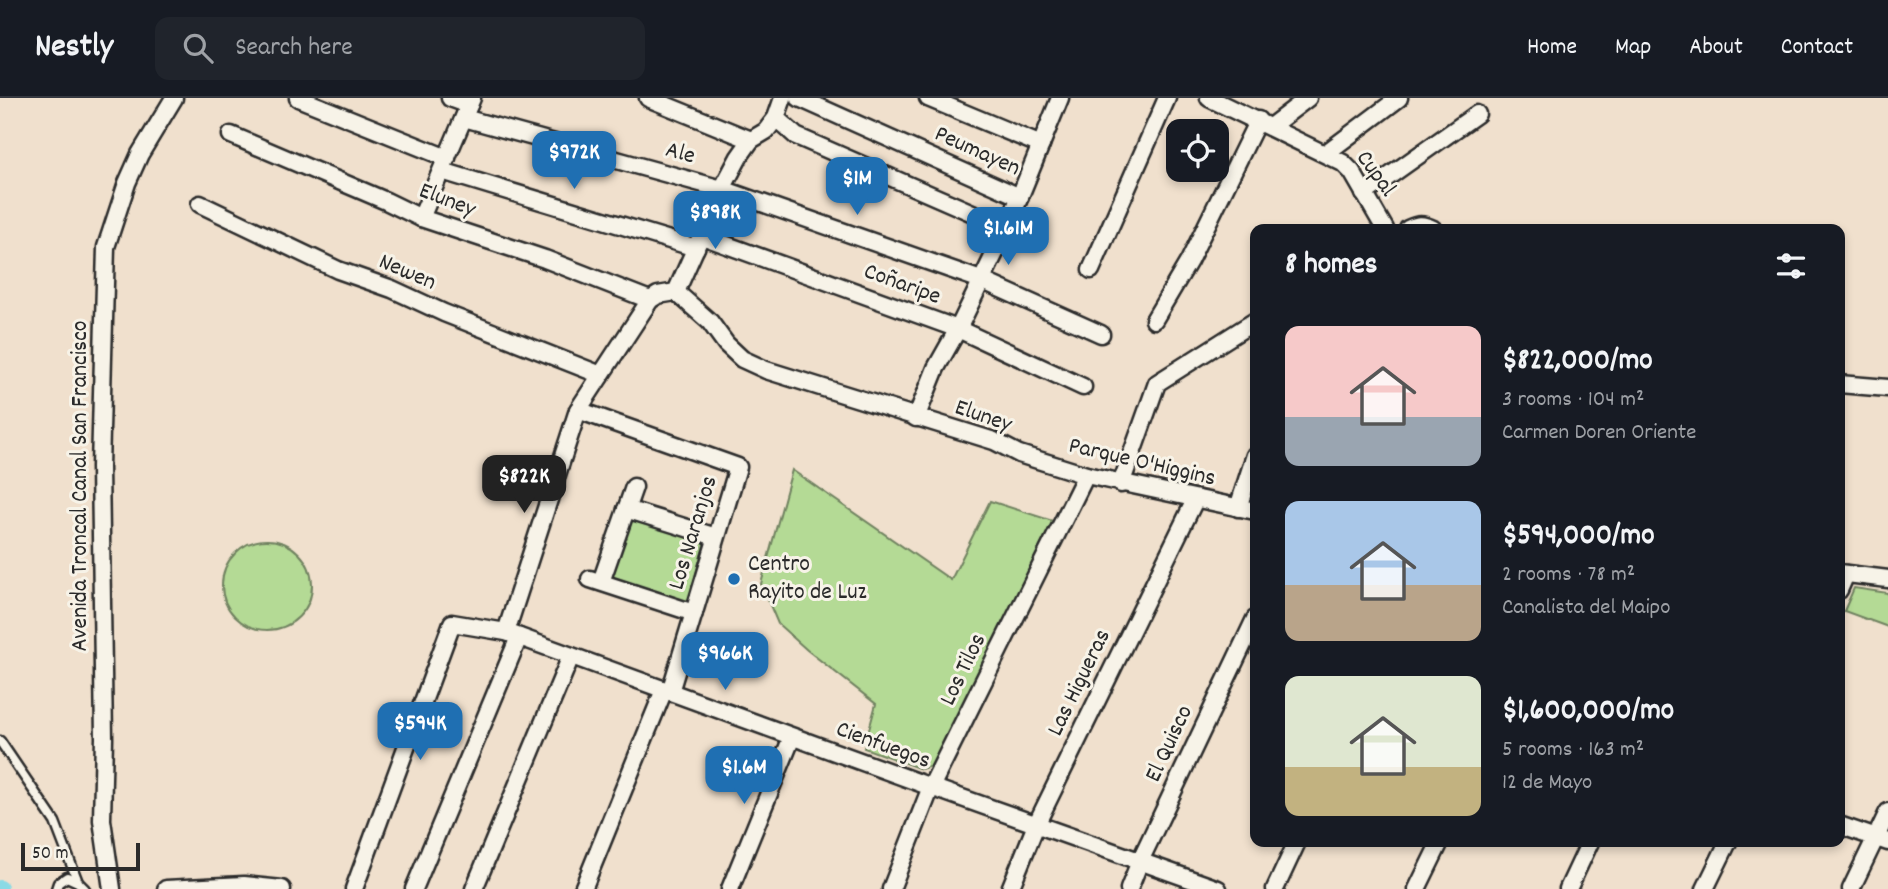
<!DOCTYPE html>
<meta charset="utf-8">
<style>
:root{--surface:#171b24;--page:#20242c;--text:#f1f3f6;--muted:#9ea1a6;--line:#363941;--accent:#1f6fb2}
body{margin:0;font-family:Dekko,sans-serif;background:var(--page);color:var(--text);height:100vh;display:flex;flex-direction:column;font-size:26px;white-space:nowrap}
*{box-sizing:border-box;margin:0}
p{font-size:23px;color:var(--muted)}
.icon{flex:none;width:38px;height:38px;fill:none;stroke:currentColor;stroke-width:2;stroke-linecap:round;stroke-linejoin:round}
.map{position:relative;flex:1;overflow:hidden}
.side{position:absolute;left:1250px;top:126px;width:595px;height:623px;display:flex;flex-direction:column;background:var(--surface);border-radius:14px;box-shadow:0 4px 10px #0003}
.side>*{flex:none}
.fabs{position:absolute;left:1166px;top:21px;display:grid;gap:14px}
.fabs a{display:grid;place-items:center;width:63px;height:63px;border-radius:14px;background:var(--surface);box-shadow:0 4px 10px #0003;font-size:35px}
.scale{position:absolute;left:21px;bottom:18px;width:119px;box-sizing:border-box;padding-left:7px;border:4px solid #2b2b2b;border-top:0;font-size:19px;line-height:24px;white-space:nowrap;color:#2b2b2b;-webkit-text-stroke:5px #f7f3e8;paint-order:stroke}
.price{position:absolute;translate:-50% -60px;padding:0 16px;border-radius:14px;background:var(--accent);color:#fff;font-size:23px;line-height:46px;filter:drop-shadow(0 2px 4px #0008)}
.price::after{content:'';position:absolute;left:50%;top:42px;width:21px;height:16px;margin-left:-10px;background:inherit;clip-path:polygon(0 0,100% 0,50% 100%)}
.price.selected{background:#222;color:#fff}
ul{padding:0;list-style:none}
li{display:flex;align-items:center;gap:21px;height:175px;padding:0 35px}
li span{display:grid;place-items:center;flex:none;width:196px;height:140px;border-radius:14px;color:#555}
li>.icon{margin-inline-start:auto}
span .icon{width:84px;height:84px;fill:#fffc;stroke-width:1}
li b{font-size:30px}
h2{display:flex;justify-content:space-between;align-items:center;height:84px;padding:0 35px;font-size:30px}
header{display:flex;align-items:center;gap:42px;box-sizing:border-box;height:98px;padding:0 35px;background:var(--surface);border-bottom:2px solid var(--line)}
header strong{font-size:33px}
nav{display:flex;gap:38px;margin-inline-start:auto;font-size:24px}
.search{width:490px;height:63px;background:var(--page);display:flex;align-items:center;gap:18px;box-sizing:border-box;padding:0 24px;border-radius:14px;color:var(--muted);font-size:26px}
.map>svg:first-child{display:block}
.green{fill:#b4da95;stroke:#708260;stroke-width:2}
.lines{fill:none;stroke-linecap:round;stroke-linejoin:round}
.canal{stroke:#8adae5;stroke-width:16}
.service-casing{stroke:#2b2b2b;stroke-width:13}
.minor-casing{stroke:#2b2b2b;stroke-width:21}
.service{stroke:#f7f3e8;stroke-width:8}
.minor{stroke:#f7f3e8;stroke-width:16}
.poi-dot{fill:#1f6fb2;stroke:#f7f3e8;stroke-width:2.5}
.labels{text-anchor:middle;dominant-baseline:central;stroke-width:6;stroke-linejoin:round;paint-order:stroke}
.street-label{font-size:24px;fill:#2b2b2b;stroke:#f7f3e8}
.poi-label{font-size:24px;fill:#2b2b2b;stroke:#f7f3e8;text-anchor:start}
</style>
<header>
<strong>Nestly</strong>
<div class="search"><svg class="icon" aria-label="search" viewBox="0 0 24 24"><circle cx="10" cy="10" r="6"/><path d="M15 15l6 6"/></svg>Search here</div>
<nav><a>Home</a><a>Map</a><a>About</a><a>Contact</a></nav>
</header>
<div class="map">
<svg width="1888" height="791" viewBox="0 0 1888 791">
<rect width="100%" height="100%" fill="#f0e0cd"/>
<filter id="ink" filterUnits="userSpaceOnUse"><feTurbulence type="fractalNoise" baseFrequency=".0143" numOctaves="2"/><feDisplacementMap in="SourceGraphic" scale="14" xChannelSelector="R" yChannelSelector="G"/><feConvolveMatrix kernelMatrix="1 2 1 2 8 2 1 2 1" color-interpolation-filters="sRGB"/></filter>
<g filter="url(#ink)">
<!-- green -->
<g class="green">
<polygon points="792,372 951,482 990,403 1053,423 932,668 921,671 864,650 876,606 807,552 778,526 761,486"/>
<polygon points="631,420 705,443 688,505 612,480"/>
<circle cx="267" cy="487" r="45"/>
<polygon points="1854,490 1888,495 1888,529 1844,513"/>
</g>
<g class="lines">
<!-- canal -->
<polyline class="canal" points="0,790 0,791"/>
<defs>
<g id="service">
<polyline points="0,643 55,724 78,784 85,791"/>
<polyline points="56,791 58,785 67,779 78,784"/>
</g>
<g id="minor">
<polyline points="298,0 447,60"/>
<polyline points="450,0 469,7"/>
<polyline points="648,0 751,42"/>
<polyline points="799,0 1020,99"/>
<polyline points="928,0 1041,47"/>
<polyline points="1209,0 1343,65 1352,74 1385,131"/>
<polyline points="464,20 722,91 981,182 1101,236"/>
<polyline points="776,20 796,38 1007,130"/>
<polyline points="1270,29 1308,0"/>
<polyline points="231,37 386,103 421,120 545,161 650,202"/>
<polyline points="1326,55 1399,0"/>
<polyline points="442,73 696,150"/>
<polyline points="1364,96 1477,16"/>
<polyline points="200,106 338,172 392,191 444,215 601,277"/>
<polyline points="421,120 472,0"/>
<path d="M1408,131C1418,126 1423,126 1433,131"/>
<polyline points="702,138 958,231 1083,289"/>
<polyline points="1091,172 1167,0"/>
<polyline points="676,194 710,224 726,246 742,261 766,272 994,343 1019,356 1086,377 1255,413"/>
<polyline points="1154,222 1189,163 1258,22"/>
<polyline points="1839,286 1888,290"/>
<polyline points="578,312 738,369 670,594"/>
<polyline points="916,320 936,270 958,231 1007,130 1060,0"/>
<polyline points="1121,386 1157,285 1255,223"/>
<polyline points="1238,410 1255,357"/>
<polyline points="626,411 716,439"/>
<polyline points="1839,475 1888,481"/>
<polyline points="590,481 694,515"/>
<polyline points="601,484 634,389"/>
<polyline points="1839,492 1846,476"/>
<polyline points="506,534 578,312 650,202 658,197 676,194 722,91 739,59 751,42 766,33 776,20 783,0"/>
<polyline points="1839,727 1888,744"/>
<polyline points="112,791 102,722 104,640 100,369 106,149 127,85 140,56 174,0"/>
<polyline points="166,791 244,787 282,791"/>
<polyline points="354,791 452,525 506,534 931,689 1218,791"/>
<polyline points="414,791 519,539"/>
<polyline points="474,791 571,558"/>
<polyline points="583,791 664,592"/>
<polyline points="730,791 792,639"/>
<polyline points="891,791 931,689 1086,377"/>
<polyline points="1010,791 1036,727 1195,402"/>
<polyline points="1129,791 1140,763 1255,521"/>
<polyline points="1275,791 1297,744"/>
<polyline points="1417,791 1440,744"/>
<polyline points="1568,791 1590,744"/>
<polyline points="1705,791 1728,744"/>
<polyline points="1851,791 1888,714"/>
</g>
</defs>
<!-- service casing -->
<use href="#service" class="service-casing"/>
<!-- minor casing -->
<use href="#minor" class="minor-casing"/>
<!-- service -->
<use href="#service" class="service"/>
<!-- minor -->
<use href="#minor" class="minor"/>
</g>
</g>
<!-- markers -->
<circle class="poi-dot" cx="734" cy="481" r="7"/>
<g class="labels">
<!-- street labels -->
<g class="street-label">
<text transform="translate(977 54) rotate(24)">Peumayen</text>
<text transform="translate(680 56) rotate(15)">Ale</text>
<text transform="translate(1375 76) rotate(54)">Cupal</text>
<text transform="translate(447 103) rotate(21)">Eluney</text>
<text transform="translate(407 175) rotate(23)">Newen</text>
<text transform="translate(902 187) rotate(20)">Coñaripe</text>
<text transform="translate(983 319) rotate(19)">Eluney</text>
<text transform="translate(1142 365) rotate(13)">Parque O'Higgins</text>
<text transform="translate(81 388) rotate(-90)">Avenida Troncal Canal San Francisco</text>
<text transform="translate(694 435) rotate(-73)">Los Naranjos</text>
<text transform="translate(964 572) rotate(-64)">Los Tilos</text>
<text transform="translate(1080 585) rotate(-64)">Las Higueras</text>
<text transform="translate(1170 646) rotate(-65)">El Quisco</text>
<text transform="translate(883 648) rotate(20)">Cienfuegos</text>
</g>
<!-- poi labels -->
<g class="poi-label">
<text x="748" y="467">Centro<tspan x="748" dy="28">Rayito de Luz</tspan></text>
</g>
</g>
</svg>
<div class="fabs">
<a><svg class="icon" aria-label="locate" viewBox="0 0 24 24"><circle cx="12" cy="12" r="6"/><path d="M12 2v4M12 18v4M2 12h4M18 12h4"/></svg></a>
</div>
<div class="scale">50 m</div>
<b class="price" style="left:574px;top:93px">$972K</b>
<b class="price" style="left:857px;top:119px">$1M</b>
<b class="price" style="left:715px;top:153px">$898K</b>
<b class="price" style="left:1008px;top:169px">$1.61M</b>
<b class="price selected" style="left:524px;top:417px">$822K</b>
<b class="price" style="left:725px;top:594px">$966K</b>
<b class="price" style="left:420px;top:664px">$594K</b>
<b class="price" style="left:744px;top:708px">$1.6M</b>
<section class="side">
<h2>8 homes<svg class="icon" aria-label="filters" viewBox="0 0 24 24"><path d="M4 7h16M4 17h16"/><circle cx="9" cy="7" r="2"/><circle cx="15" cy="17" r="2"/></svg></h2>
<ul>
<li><span style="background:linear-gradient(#f6c9c9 65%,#9aa5b1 0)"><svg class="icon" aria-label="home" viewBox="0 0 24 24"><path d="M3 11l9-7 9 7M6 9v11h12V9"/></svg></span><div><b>$822,000/mo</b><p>3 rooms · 104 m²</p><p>Carmen Doren Oriente</p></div></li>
<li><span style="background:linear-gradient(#a9c7e8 60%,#b9a48a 0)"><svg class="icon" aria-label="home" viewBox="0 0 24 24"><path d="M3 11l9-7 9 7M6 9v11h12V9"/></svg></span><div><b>$594,000/mo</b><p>2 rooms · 78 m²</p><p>Canalista del Maipo</p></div></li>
<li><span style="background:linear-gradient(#dfe7d0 65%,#c2b280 0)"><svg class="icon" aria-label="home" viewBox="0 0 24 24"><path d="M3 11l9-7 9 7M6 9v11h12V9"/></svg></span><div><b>$1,600,000/mo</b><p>5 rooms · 163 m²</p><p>12 de Mayo</p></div></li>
</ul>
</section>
</div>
